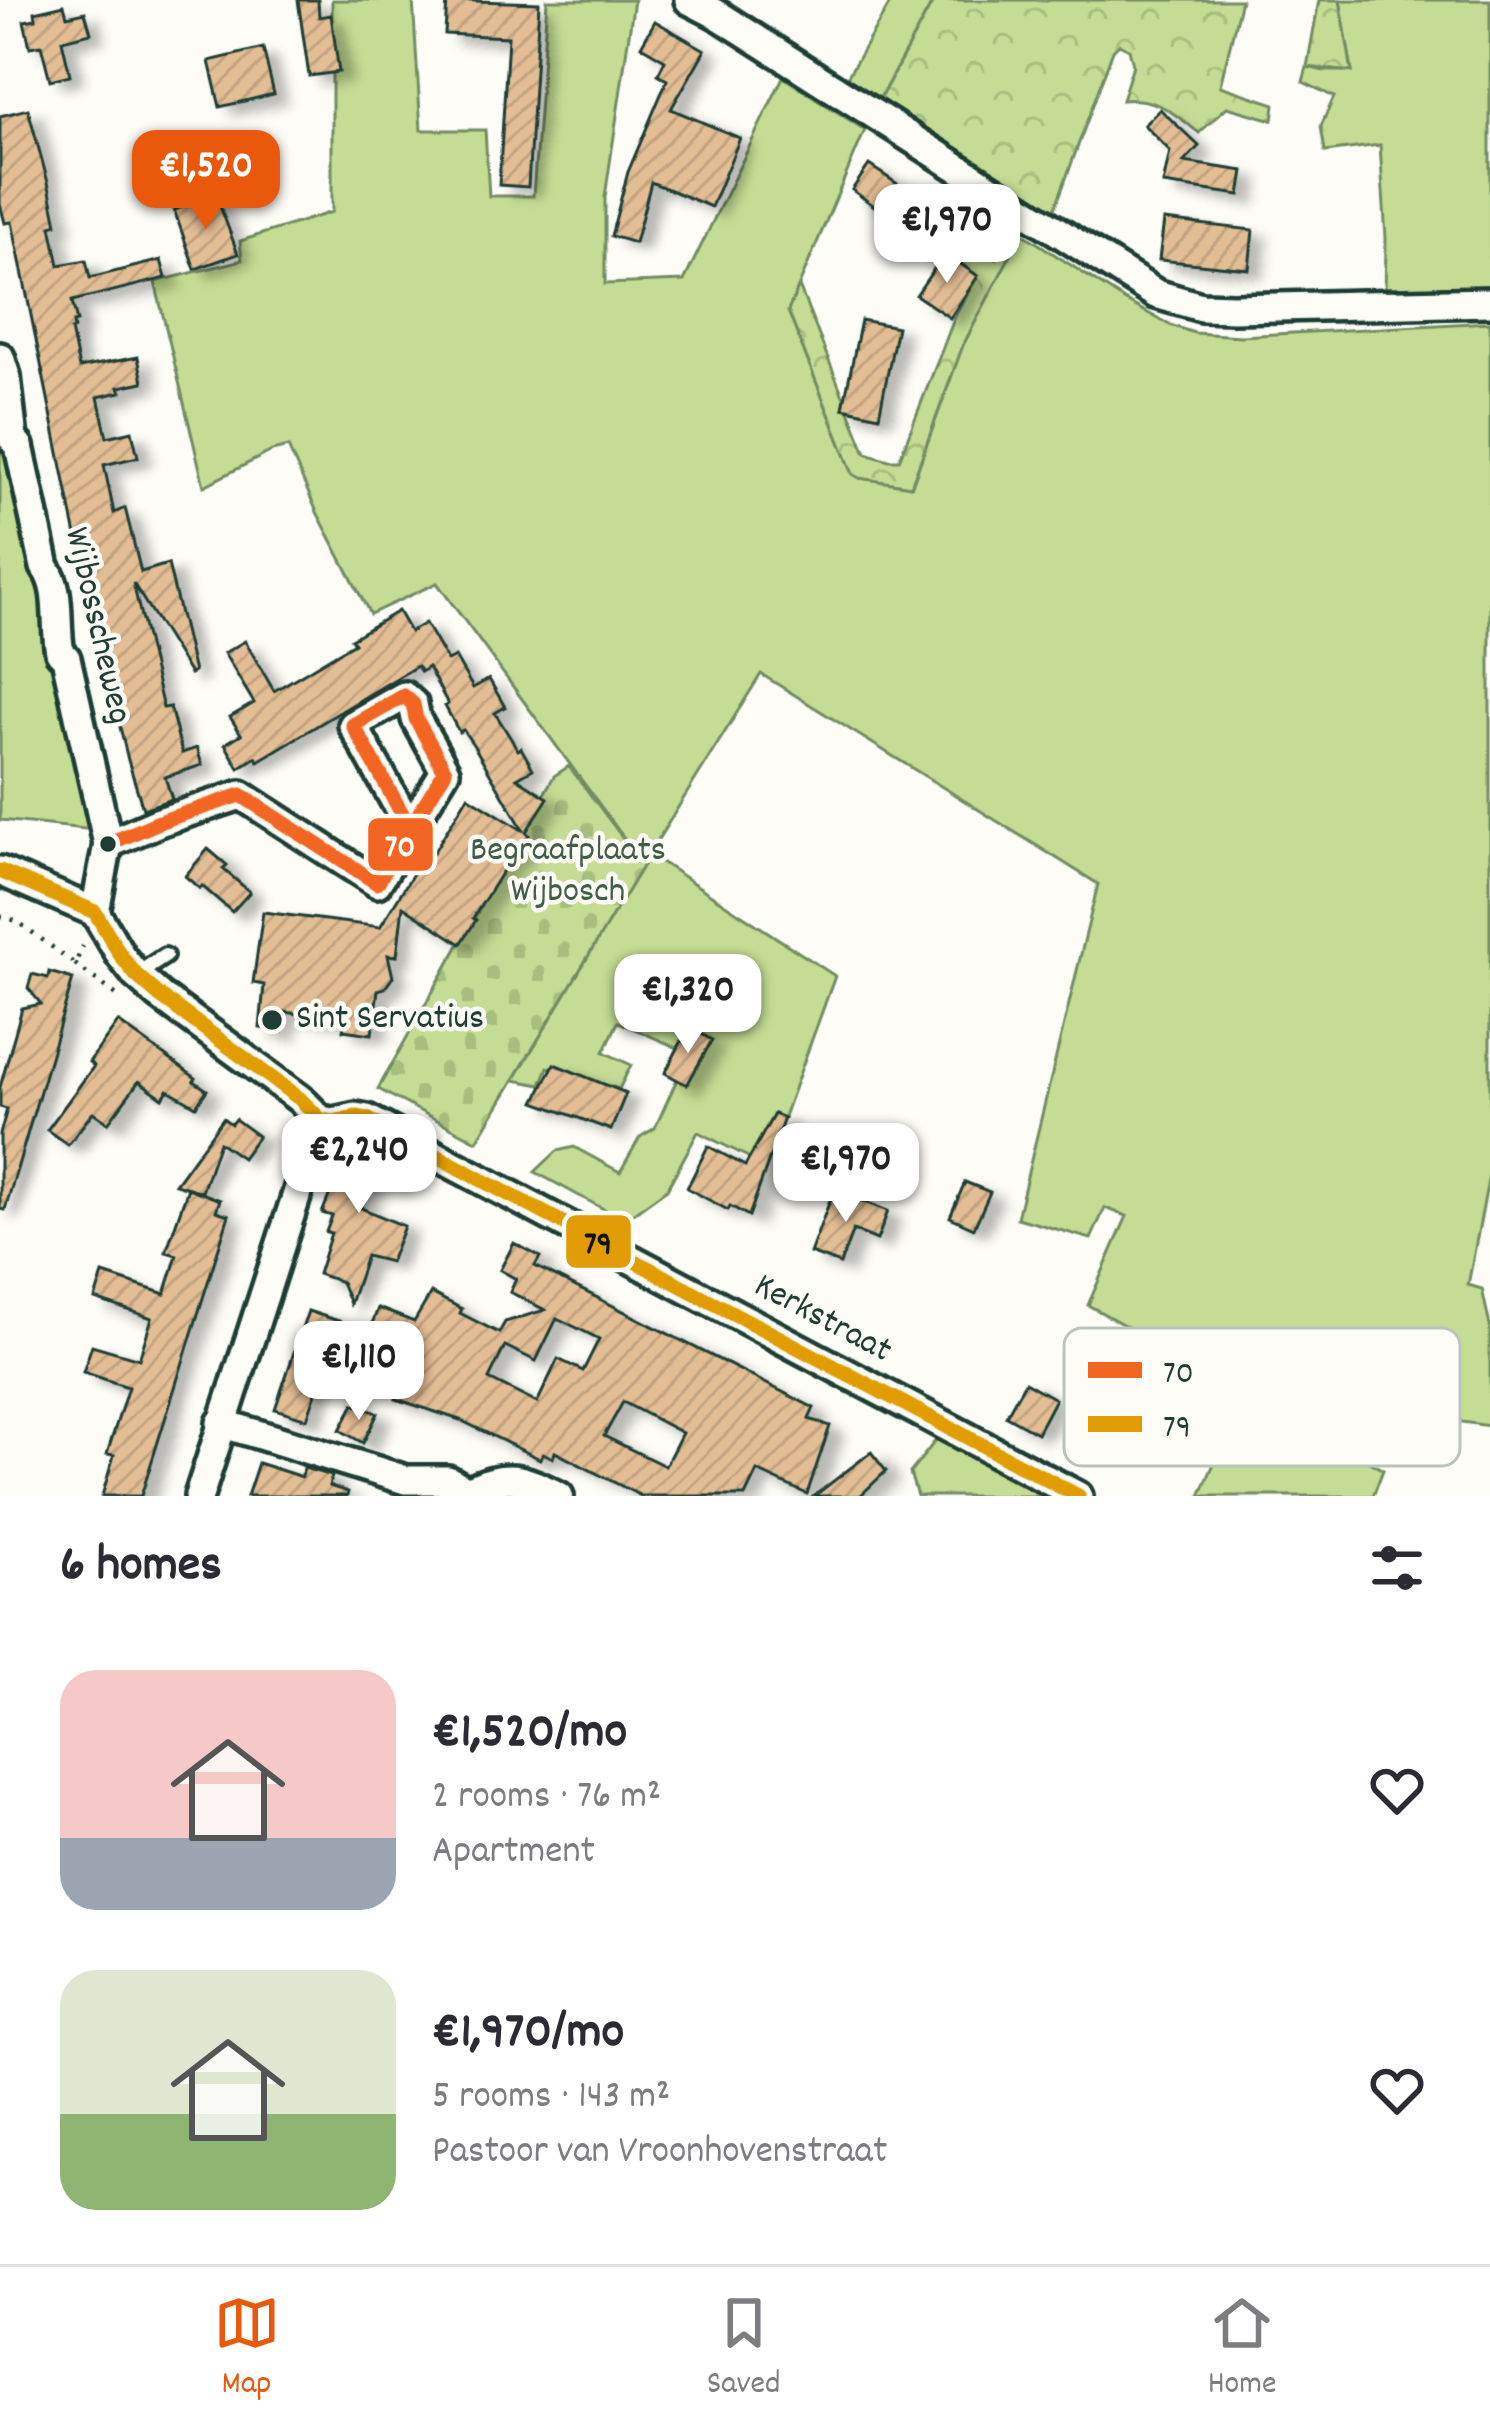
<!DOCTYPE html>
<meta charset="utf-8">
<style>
:root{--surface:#fff;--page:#f2f2f3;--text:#2b2b33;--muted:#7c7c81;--line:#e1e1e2;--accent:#ea580c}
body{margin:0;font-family:Dekko,sans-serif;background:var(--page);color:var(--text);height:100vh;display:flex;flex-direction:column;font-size:45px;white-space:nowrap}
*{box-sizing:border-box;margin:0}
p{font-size:39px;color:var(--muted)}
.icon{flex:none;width:66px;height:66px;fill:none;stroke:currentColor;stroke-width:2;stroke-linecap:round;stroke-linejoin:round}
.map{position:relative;height:1496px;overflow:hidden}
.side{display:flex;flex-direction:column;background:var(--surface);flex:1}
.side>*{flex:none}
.price{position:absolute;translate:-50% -102px;padding:0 27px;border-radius:24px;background:#fff;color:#222;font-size:39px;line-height:78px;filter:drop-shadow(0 3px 6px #0008)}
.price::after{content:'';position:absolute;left:50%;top:72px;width:36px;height:27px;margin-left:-18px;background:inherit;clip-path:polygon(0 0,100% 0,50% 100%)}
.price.selected{background:var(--accent);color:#fff}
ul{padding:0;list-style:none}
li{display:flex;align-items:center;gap:36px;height:300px;padding:0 60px}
li span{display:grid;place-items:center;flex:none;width:336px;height:240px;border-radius:36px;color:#555}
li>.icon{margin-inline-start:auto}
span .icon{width:144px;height:144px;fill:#fffc;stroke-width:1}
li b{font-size:51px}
h2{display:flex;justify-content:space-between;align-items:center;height:144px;padding:0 60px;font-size:51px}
.tabs{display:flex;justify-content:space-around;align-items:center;height:168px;border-top:3px solid var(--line);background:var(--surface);font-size:33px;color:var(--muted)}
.tabs a{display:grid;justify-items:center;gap:6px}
.tabs .selected{color:var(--accent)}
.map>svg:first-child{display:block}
.grass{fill:#c4dc93;stroke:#728c64;stroke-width:3}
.forest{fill:url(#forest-crowns);stroke:#728c64;stroke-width:3}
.cemetery{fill:url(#cemetery-stones);stroke:#728c64;stroke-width:3}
.building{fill:url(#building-hatch);stroke:#1f3d34;stroke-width:3;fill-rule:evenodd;filter:url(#shadow)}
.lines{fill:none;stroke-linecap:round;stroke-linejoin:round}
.lane-casing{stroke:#1f3d34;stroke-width:22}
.street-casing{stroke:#1f3d34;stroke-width:36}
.path{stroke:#1f3d34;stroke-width:4.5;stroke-dasharray:3 9;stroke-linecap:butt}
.lane{stroke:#fdfcf7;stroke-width:14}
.street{stroke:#fdfcf7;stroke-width:27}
.bus-1-casing{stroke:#fdfcf7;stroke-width:24}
.bus-2-casing{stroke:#fdfcf7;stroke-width:24}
.bus-1{stroke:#f26522;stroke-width:15}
.bus-2{stroke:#e19c05;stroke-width:15}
.bus-dot{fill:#1f3d34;stroke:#fdfcf7;stroke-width:4.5}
.labels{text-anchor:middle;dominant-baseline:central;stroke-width:9;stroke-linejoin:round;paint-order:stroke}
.street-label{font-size:36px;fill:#1f3d34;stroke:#fdfcf7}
.park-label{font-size:36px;fill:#405d47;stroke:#fdfcf7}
.poi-label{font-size:36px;fill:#1f3d34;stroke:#fdfcf7;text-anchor:start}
.key{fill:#fdfcf7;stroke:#bac3bc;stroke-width:3}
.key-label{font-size:33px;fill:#1f3d34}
.line-badge{stroke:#fdfcf7;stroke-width:4.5}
.badge-label{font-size:33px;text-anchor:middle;font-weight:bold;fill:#fff}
.pale-badge-label{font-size:33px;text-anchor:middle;font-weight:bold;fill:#111}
</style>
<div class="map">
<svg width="1490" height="1496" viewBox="0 0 1490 1496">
<defs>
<pattern id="forest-crowns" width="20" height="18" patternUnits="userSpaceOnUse" patternTransform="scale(3)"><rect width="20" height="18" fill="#c4dc93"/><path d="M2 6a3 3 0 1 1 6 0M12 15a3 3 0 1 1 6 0" fill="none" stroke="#a8be7f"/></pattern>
<pattern id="cemetery-stones" width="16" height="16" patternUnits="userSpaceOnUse" patternTransform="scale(3)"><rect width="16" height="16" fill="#c4dc93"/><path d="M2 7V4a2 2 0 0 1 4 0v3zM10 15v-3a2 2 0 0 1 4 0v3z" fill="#a8be7f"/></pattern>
<pattern id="building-hatch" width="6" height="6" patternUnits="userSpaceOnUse" patternTransform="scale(3)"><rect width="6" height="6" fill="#e3bd94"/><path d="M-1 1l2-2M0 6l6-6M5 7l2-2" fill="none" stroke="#c2a380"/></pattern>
<filter id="shadow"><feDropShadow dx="13" dy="8" stdDeviation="6" flood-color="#0004"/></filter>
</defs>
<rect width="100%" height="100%" fill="#fdfcf7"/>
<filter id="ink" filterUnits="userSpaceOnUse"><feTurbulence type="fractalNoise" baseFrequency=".00833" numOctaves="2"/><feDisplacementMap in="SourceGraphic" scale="24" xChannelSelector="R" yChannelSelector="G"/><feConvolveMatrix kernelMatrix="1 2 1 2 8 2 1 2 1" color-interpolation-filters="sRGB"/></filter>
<g filter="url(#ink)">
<!-- grass -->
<g class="grass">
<polygon points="332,0 413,0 421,130 485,130 489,196 533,196 547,0 634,0 605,197 605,284 684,281 783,77 865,130 788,311 853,474 860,478 912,485 963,345 1022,233 1124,300 1170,325 1194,333 1241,336 1490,322 1490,1170 1468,1285 1482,1289 1490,1326 1490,1426 1447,1420 1452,1365 1379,1350 1342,1446 1383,1470 1373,1496 1200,1496 1245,1392 1088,1305 1127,1216 1105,1208 1091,1239 1017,1218 1098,884 761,674 649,854 835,976 766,1166 698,1132 667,1189 624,1220 535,1172 557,1151 574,1147 620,1172 640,1137 655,1128 689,1053 618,1022 604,1052 631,1065 619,1089 548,1067 541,1085 514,1080 643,864 437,583 370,614 317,512 288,447 272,451 204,486 155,282 242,260 240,241 332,212"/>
<polygon points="892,0 934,0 879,100 846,79"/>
<polygon points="1340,0 1490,0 1490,292 1385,300 1386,238 1380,145 1325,152 1321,126 1334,97 1303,82 1307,67 1324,71 1352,71"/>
<polygon points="0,410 92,818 90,827 85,829 0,820"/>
<polygon points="943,1431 1060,1496 917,1496 910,1473"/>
</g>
<!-- forest -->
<g class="forest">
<path d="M934,0H1241L1220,86L1275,104L1273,120L1227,107L1199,133C1174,113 1155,96 1122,100L1133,65L1129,49L1119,44L1113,50L1053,214L879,100Z"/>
<polygon points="1319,0 1340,0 1352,72 1307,67"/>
<polygon points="970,199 1022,233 963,345 911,486 860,478 853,474 788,311 799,286 866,453 889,460 899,460 956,314 976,279 944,259 944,245"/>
</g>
<!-- cemetery -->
<polygon class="cemetery" points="569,766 643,865 477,1141 378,1089 554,776"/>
<!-- building -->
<g class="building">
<polygon points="298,0 318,0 319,17 331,15 339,72 309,76"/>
<polygon points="447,0 539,3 528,187 499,185 508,37 445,34"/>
<polygon points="64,5 67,16 85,12 91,33 62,40 70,75 50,80 41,45 30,47 24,21 36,19 35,12"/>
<polygon points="655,21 705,50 671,109 740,138 711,207 651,182 635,243 611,236 628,172 667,80 658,74 665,60 641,46"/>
<polygon points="263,48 274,94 220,107 209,61"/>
<polygon points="28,109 49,186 57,224 51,226 59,265 86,260 90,278 161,260 166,278 72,301 77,322 73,323 74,329 71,330 79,368 138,357 143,382 119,387 121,392 98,397 107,437 132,431 138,457 104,465 114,513 125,508 141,572 168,564 194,672 190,674 133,583 163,708 170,707 182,753 197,748 202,765 165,777 172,799 143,809 128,760 88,595 12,222 5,223 0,204 0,116"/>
<polygon points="1160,109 1199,146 1184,162 1244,171 1240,195 1163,184 1170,151 1144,125"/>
<polygon points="869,165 943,214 924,242 852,190"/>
<polygon points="216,195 238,254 195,269 174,210"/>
<polygon points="1164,220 1253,230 1249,269 1159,260"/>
<polygon points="945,253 978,276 950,318 916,295"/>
<polygon points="861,320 897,327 879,416 843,408"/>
<polygon points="398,611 410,632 425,623 447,661 455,657 473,688 489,679 505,707 495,713 518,750 521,748 533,769 517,778 548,798 526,832 529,835 513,861 510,859 473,918 476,920 461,944 403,906 397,956 388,955 393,977 385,988 378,990 372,1034 343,1030 345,1020 284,1012 282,1031 260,1028 264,985 253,983 263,912 380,927 427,851 433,853 468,796 524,831 474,746 463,730 459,732 445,706 448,704 428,667 421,672 417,666 258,761 256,757 239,768 225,744 241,734 230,717 254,703 224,653 245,641 274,691 354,643 351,639"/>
<polygon points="208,849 227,865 223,869 250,892 232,912 202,886 200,889 185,876"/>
<polygon points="49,972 73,979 5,1210 0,1209 0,1134 7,1109 0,1107 0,1087 22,1008 41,1004 28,988 32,974 48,978"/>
<polygon points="118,1022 196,1078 194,1081 207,1090 196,1106 168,1090 163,1098 139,1081 108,1123 93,1112 68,1145 47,1130 94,1066 89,1062"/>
<polygon points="689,1027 712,1040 687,1085 665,1073"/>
<polygon points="554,1064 626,1093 611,1130 535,1102"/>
<polygon points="774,1114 784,1118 749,1216 730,1206 728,1210 687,1188 708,1146 745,1166"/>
<polygon points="223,1118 231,1124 235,1119 258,1136 242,1158 219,1142 202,1192 175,1184"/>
<polygon points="353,1138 386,1151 407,1164 395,1183 376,1173 361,1208 404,1226 390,1262 366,1256 350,1304 341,1282 318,1274 331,1233 326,1232 332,1216 322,1213"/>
<polygon points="965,1182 990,1192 974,1228 950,1217"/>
<polygon points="188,1188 220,1200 216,1211 229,1215 141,1496 102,1496 114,1455 107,1454 128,1387 83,1372 92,1345 139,1359 152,1318 95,1299 103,1274 165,1294 177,1255 166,1252"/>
<polygon points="834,1190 888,1211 877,1240 853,1230 840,1264 810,1253"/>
<path d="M514,1243L540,1257L535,1266L814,1408L809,1419L830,1426L807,1494L757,1471L745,1496H641L555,1452L553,1458L543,1453L540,1459L460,1420L396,1399L401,1382L374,1371L386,1338L369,1332L378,1308L414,1322L431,1293L462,1309L460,1313L499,1333L505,1322L545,1310L510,1292L516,1279L500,1270ZM557,1318L599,1339L583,1371L558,1359L537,1403L489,1379L505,1346L536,1361ZM623,1402L682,1433L665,1466L604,1436Z"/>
<polygon points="308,1311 345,1323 339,1342 334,1341 307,1419 275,1409"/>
<polygon points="1025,1382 1055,1399 1037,1433 1006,1416"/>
<polygon points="354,1404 378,1413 363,1443 340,1430"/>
<polygon points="871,1452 886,1471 860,1496 814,1496"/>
<polygon points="258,1463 302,1477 304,1468 332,1476 329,1486 348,1492 347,1496 247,1496"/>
</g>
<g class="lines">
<defs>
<polyline id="lane" points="136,975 165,956"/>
<g id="street">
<polyline points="689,0 720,16 1156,294 1201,307 1233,308 1490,302"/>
<path d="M0,357L6,376L13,439L19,446L45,567C62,590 54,624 60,652L66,658L108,844L95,912"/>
<polyline points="108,844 159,822 241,795 377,883 445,771 416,719 413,704 404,696 353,725 410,828"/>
<polyline points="0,871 95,912 121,956 136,975 160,996 300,1099 321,1120 333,1122 356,1117 367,1119 1078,1496"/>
<path d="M221,1423L406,1480H448L468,1491C507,1471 521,1478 559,1496"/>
<polyline points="199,1496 321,1120"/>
</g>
</defs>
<!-- lane casing -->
<use href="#lane" class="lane-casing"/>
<!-- street casing -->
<use href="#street" class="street-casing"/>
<!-- path -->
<g class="path">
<polyline points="0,916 17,921 75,964 83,946"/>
<polyline points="75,964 118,996"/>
</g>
<!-- lane -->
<use href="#lane" class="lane"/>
<!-- street -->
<use href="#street" class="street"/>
<defs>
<polyline id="bus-1" points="108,844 159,822 241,795 377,883 445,771 416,719 413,704 404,696 353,725 410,828"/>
<polyline id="bus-2" points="0,871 95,912 121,956 136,975 160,996 300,1099 321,1120 333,1122 356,1117 367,1119 1078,1496"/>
</defs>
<!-- bus-1 casing -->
<use href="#bus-1" class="bus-1-casing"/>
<!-- bus-2 casing -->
<use href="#bus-2" class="bus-2-casing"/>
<!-- bus-1 -->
<use href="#bus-1" class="bus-1"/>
<!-- bus-2 -->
<use href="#bus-2" class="bus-2"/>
</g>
</g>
<!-- markers -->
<g class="bus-dot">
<circle cx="108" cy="844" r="10"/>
<circle cx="272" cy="1020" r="12"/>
</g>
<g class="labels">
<!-- street labels -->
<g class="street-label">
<text transform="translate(96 626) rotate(77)">Wijbosscheweg</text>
<text transform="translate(822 1320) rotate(28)">Kerkstraat</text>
</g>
<!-- park labels -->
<g class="park-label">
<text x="568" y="852">Begraafplaats<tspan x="568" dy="41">Wijbosch</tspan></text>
</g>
<!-- poi labels -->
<g class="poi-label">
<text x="296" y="1020">Sint Servatius</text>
</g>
</g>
<!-- legend -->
<rect x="1064" y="1328" width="396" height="138" rx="18" class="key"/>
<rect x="1088" y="1362" width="54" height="16" fill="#f26522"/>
<rect x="1088" y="1416" width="54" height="16" fill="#e19c05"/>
<g class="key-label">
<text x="1163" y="1382">70</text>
<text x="1163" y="1436">79</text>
</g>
<g class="line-badge">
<rect x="366" y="816" width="69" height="57" rx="12" fill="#f26522"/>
<rect x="564" y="1213" width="69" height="57" rx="12" fill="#e19c05"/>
</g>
<g class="badge-label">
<text x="400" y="856">70</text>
</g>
<g class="pale-badge-label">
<text x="598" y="1253">79</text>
</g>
</svg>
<b class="price selected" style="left:206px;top:232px">€1,520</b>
<b class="price" style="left:947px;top:286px">€1,970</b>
<b class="price" style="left:688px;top:1056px">€1,320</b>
<b class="price" style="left:359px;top:1216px">€2,240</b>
<b class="price" style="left:846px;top:1225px">€1,970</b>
<b class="price" style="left:359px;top:1423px">€1,110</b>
</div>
<section class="side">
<h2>6 homes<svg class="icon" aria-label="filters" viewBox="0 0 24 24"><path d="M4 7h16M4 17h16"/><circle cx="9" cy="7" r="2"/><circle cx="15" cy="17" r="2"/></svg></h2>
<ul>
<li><span style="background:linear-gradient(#f6c9c9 70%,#9aa5b1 0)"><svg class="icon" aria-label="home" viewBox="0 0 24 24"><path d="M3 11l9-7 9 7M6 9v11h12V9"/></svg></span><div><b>€1,520/mo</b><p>2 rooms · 76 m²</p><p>Apartment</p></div><svg class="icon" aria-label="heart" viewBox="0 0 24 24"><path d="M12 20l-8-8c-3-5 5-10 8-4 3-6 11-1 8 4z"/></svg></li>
<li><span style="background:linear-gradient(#dfe7d0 60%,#8fb573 0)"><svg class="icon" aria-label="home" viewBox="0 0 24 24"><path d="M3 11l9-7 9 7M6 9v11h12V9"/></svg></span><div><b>€1,970/mo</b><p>5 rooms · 143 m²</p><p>Pastoor van Vroonhovenstraat</p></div><svg class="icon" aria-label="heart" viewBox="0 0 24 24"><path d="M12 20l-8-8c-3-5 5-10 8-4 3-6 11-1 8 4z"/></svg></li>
</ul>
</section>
<nav class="tabs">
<a class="selected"><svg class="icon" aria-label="map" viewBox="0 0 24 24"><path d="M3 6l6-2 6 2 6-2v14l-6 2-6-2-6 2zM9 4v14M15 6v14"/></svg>Map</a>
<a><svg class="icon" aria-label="saved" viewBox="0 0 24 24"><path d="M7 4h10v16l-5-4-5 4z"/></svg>Saved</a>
<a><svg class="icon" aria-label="home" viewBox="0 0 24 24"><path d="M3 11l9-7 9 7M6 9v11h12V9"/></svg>Home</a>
</nav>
